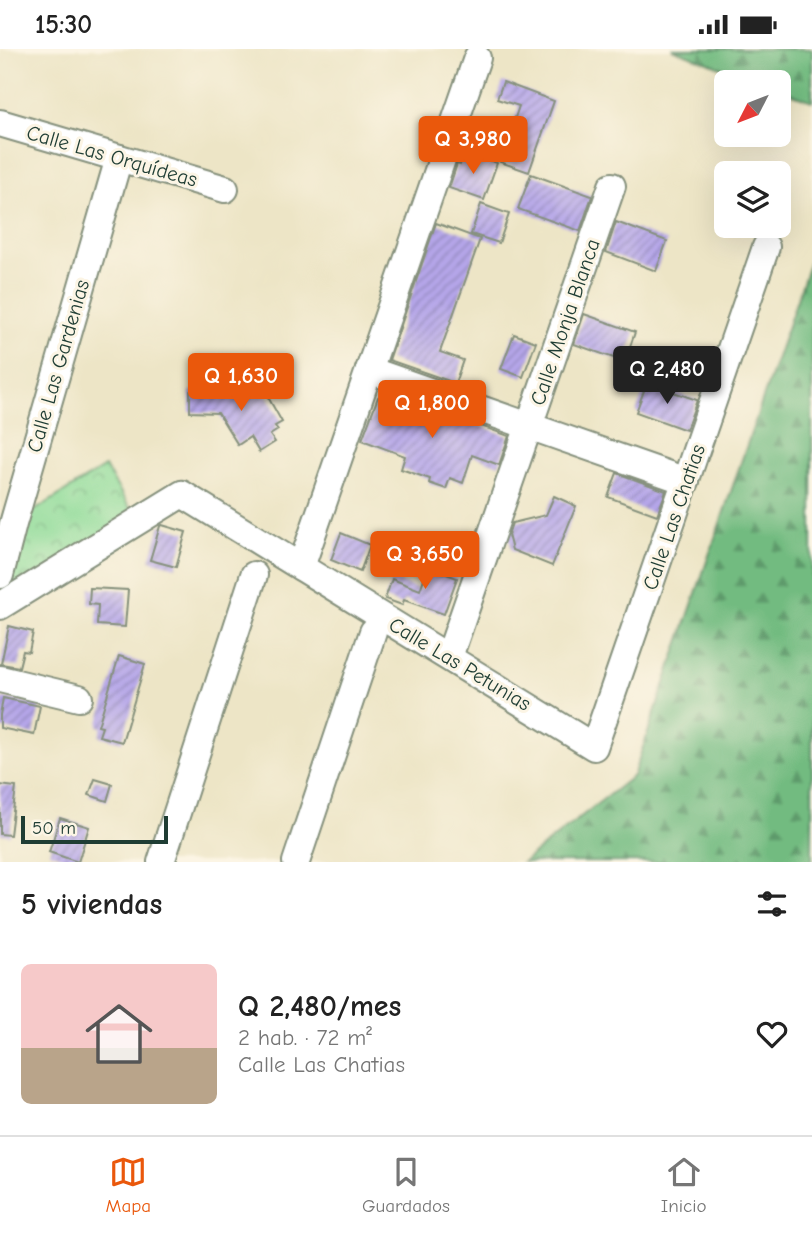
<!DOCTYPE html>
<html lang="es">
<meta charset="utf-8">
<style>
:root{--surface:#fff;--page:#f6f6f6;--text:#222;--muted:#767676;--line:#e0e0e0;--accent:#ea580c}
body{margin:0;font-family:"Comic Neue",sans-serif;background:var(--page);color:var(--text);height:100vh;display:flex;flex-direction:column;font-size:26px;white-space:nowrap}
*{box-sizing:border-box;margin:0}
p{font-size:23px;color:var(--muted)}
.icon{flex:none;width:38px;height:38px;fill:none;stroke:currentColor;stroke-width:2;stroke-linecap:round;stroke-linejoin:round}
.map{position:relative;height:813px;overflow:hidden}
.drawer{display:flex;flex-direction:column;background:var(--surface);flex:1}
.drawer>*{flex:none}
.needle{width:46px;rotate:228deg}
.tools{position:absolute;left:714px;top:21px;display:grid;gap:14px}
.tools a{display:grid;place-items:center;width:77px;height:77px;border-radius:10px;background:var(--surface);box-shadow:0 7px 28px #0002;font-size:35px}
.scale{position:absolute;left:21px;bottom:18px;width:147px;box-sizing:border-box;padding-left:7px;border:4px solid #1f3d34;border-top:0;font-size:19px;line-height:24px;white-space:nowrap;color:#1f3d34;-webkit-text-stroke:5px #fcf5e5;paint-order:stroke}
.price{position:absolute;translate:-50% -60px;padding:0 16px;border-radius:7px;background:var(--accent);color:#fff;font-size:23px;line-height:46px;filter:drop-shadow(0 2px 4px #0008)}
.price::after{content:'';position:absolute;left:50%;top:42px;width:21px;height:16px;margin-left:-10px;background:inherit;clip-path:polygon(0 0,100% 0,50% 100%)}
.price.current{background:#222;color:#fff}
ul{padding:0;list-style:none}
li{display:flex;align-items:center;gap:21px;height:175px;padding:0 21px}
li span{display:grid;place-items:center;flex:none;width:196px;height:140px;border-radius:10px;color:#555}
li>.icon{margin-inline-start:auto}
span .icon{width:84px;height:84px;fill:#fffc;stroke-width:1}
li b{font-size:30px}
h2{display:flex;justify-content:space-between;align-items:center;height:84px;padding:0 21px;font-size:30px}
.status{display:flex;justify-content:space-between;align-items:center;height:49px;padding:0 35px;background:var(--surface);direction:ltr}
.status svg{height:19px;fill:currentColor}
.dock{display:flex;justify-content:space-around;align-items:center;height:98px;border-top:2px solid var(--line);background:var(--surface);font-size:19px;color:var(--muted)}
.dock a{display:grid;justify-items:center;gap:4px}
.dock .current{color:var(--accent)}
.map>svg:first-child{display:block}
.forest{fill:url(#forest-firs);stroke:#487c5a;stroke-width:2}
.park{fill:url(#park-crowns);stroke:#568c66;stroke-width:2}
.building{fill:url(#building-hatch)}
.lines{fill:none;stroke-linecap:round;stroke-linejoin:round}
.minor-casing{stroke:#86917d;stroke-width:30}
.minor{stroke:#fff;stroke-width:26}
.labels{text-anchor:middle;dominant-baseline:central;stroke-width:6;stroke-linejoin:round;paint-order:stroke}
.street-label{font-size:21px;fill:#1f3d34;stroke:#fcf5e5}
</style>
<div class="status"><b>15:30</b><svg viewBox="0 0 49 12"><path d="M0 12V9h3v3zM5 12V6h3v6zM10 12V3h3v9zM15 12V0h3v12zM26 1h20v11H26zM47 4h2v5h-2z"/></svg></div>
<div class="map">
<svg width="812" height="813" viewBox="0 0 812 813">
<defs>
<pattern id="forest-firs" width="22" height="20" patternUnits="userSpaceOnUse" patternTransform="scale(1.75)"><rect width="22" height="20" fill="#72bb80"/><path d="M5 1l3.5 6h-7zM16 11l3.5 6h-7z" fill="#5d996a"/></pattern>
<pattern id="park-crowns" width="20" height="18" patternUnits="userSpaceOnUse" patternTransform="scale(1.75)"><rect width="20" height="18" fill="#8edb98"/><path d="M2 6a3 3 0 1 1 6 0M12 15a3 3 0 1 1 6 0" fill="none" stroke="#73b37d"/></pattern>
<pattern id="building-hatch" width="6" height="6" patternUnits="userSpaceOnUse" patternTransform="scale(1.75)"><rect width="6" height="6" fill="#b5a6e9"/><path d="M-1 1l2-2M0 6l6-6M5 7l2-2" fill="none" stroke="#9388be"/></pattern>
</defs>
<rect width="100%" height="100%" fill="#fcf5e5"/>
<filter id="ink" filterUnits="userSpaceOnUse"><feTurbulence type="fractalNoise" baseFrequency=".0143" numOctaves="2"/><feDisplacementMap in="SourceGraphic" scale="14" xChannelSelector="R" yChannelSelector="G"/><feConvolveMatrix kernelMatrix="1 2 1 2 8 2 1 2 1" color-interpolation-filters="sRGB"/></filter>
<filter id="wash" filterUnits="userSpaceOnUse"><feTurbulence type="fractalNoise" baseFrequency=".00686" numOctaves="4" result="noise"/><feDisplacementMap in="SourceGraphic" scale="28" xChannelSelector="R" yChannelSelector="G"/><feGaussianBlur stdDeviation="1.57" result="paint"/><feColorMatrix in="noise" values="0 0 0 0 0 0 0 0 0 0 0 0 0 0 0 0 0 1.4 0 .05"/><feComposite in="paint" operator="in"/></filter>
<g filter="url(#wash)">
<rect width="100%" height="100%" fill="#ede5c6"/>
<!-- forest -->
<g class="forest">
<polygon points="672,0 812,0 812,52 779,40 779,33 761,33"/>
<polygon points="812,207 812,813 523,813 633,727"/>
</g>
<!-- park -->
<polygon class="park" points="105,418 138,472 0,557 0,526 13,475"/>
<g id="blocks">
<!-- building -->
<g class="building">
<polygon points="503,33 554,52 529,123 500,113 519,57 497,50"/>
<polygon points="465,102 497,114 484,151 449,139 457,115 460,116"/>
<polygon points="531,125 592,147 580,182 518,160"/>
<polygon points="481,155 509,165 499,194 471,185"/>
<polygon points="616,173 667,192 656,222 606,203"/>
<polygon points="436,174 480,190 440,303 463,311 455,334 389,311"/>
<polygon points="584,265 635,283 625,313 574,295"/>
<polygon points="514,285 536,293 523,328 501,320"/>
<polygon points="259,332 282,373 275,377 278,381 270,386 275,393 259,403 250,388 238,396 218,364 190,363 190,342 241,344"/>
<polygon points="647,334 697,351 686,381 636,363"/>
<polygon points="391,345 509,387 499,416 472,406 463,434 450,429 446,440 429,434 430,430 401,420 405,407 362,391 378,348 389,352"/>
<polygon points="617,424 666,442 657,466 608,448"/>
<polygon points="554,447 576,457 552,517 512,501 508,486 512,474 546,466"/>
<polygon points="162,476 186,483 176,518 150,511 160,477"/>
<polygon points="341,484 370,496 360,523 331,511"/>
<polygon points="428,518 457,529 444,565 404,551 402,556 385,550 392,530 420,541"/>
<polygon points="90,539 128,541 125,578 97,576 98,556 89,555"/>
<polygon points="9,577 33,583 29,603 23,602 19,618 1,615"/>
<polygon points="119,607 145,615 122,693 99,687 102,678 98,677"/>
<polygon points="3,649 40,657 34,686 0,679 0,666"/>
<polygon points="95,730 112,735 107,752 89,746"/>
<polygon points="0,736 16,738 10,786 0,785"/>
<polygon points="60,769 89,778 78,813 49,803"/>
</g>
</g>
</g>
<g filter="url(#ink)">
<use href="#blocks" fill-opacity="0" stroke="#86917d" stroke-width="2"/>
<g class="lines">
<defs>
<g id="minor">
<polyline points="0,74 225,140"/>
<polyline points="369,321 686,432"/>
<polyline points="301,518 477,9"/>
<polyline points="0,526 13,475 119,109"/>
<polyline points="0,557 182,445 594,698 766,198"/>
<polyline points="449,608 612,137"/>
<polyline points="0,630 79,649"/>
<polyline points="161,813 254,526"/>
<polyline points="296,813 373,583"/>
</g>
</defs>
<!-- minor casing -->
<use href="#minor" class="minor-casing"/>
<!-- minor -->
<use href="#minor" class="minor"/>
</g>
</g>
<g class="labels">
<!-- street labels -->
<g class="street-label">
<text transform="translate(112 107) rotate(16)">Calle Las Orquídeas</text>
<text transform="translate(565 273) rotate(-71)">Calle Monja Blanca</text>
<text transform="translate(58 317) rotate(-74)">Calle Las Gardenias</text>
<text transform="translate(674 468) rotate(-71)">Calle Las Chatias</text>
<text transform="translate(460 615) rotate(31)">Calle Las Petunias</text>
</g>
</g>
</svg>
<div class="tools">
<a><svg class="needle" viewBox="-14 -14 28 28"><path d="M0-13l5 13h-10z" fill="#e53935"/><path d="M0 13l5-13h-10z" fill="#767676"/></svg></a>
<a><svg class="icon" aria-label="layers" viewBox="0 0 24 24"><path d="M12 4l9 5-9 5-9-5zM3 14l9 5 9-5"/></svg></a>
</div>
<div class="scale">50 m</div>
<b class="price" style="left:473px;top:127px">Q 3,980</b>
<b class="price current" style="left:667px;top:357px">Q 2,480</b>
<b class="price" style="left:241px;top:364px">Q 1,630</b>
<b class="price" style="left:432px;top:391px">Q 1,800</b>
<b class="price" style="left:425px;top:542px">Q 3,650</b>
</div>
<section class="drawer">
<h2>5 viviendas<svg class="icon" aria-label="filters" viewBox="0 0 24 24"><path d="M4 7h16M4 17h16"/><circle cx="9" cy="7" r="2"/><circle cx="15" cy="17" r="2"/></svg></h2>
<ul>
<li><span style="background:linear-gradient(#f6c9c9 60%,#b9a48a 0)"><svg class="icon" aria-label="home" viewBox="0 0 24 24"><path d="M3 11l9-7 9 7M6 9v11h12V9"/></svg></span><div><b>Q 2,480/mes</b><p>2 hab. · 72 m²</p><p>Calle Las Chatias</p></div><svg class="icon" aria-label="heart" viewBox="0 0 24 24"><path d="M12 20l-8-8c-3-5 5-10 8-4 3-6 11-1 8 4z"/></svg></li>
</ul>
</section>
<nav class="dock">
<a class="current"><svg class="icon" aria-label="map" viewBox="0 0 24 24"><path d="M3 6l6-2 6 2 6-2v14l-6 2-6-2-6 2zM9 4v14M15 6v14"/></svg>Mapa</a>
<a><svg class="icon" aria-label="saved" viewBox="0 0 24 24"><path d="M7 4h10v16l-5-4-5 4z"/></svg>Guardados</a>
<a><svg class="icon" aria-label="home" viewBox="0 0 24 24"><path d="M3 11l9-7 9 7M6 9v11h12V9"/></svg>Inicio</a>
</nav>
